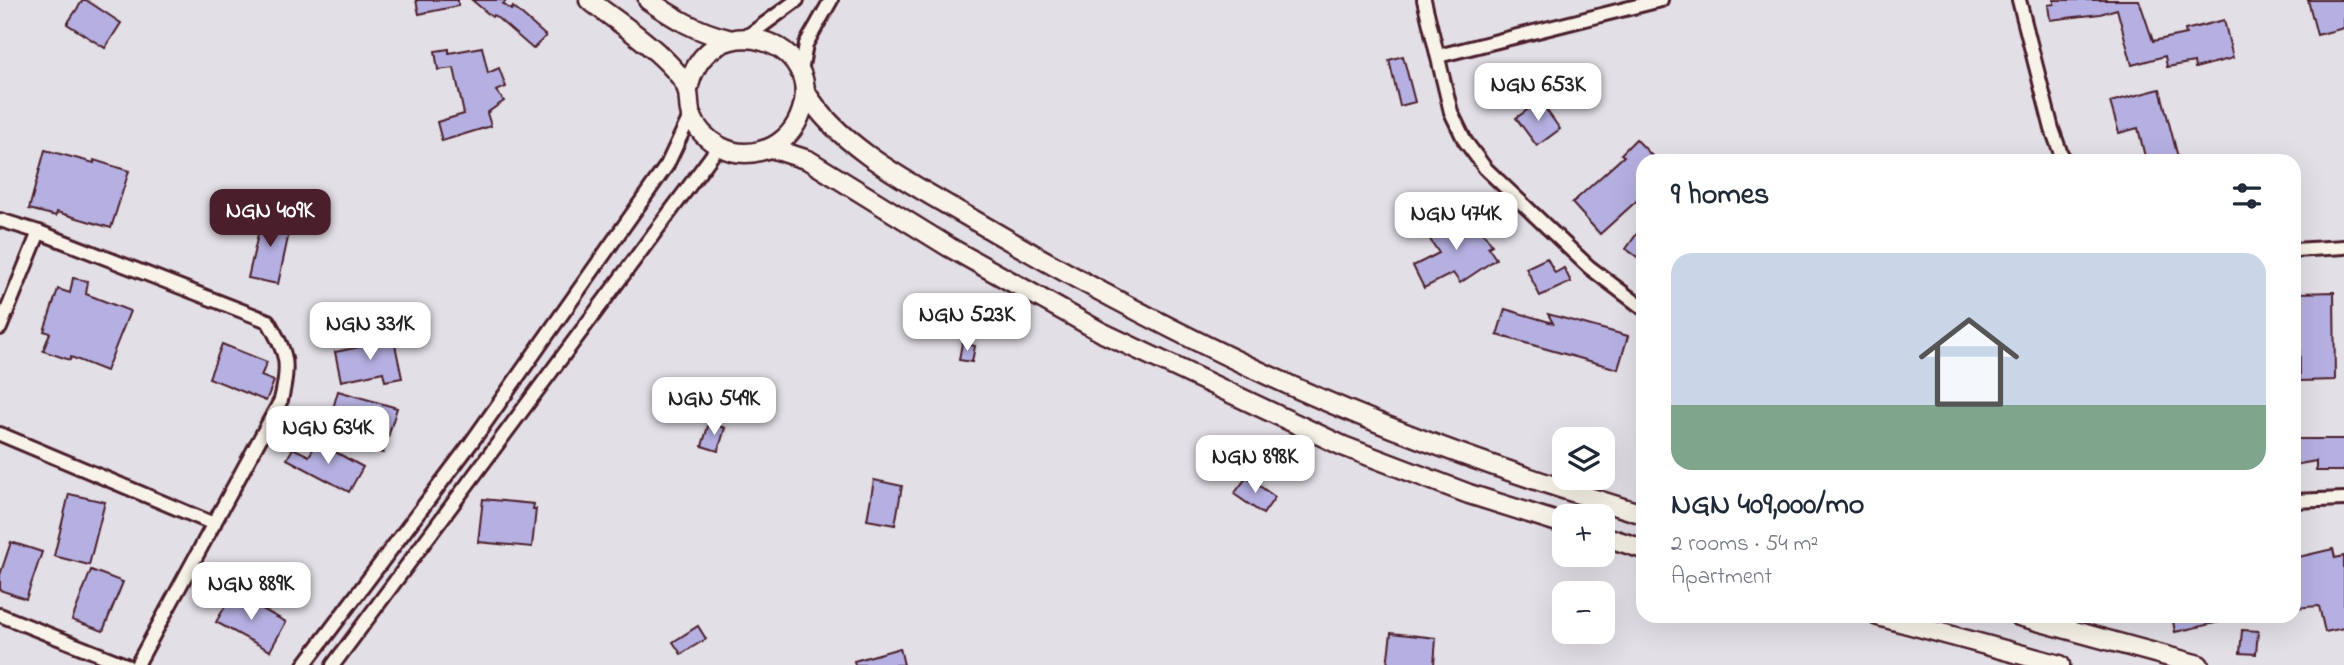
<!DOCTYPE html>
<meta charset="utf-8">
<style>
:root{--surface:#fff;--page:#f6f6f7;--text:#1f2937;--muted:#747a83;--line:#e0e1e3;--accent:#4a1f2b}
body{margin:0;font-family:"Indie Flower",sans-serif;background:var(--page);color:var(--text);height:100vh;display:flex;flex-direction:column;font-size:26px;white-space:nowrap}
*{box-sizing:border-box;margin:0}
p{font-size:23px;color:var(--muted)}
.icon{flex:none;width:38px;height:38px;fill:none;stroke:currentColor;stroke-width:2;stroke-linecap:round;stroke-linejoin:round}
.map{position:relative;flex:1;overflow:hidden}
.side{position:absolute;left:1636px;top:154px;width:665px;height:469px;display:flex;flex-direction:column;background:var(--surface);border-radius:21px;box-shadow:0 7px 28px #0002}
.side>*{flex:none}
.fabs{position:absolute;left:1552px;top:427px;display:grid;gap:14px}
.fabs a{display:grid;place-items:center;width:63px;height:63px;border-radius:14px;background:var(--surface);box-shadow:0 7px 28px #0002;font-size:35px}
.price{position:absolute;translate:-50% -60px;padding:0 16px;border-radius:14px;background:#fff;color:#222;font-size:23px;line-height:46px;filter:drop-shadow(0 2px 4px #0008)}
.price::after{content:'';position:absolute;left:50%;top:42px;width:21px;height:16px;margin-left:-10px;background:inherit;clip-path:polygon(0 0,100% 0,50% 100%)}
.price.on{background:var(--accent);color:#fff}
ul{padding:0;list-style:none}
li{display:grid;align-content:center;gap:14px;height:371px;padding:0 35px}
li+li{border-top:2px solid var(--line)}
li span{display:grid;place-items:center;height:217px;border-radius:21px;color:#555}
li>.icon{margin-inline-start:auto}
span .icon{width:126px;height:126px;fill:#fffc;stroke-width:1}
li b{font-size:30px}
h2{display:flex;justify-content:space-between;align-items:center;height:84px;padding:0 35px;font-size:30px}
.map>svg:first-child{display:block}
.building{fill:#b5b0e1;stroke:#4a1f2b;stroke-width:2}
.lines{fill:none;stroke-linecap:round;stroke-linejoin:round}
.street-casing{stroke:#4a1f2b;stroke-width:18}
.secondary-casing{stroke:#4a1f2b;stroke-width:23}
.street{stroke:#f7f3e8;stroke-width:12}
.secondary{stroke:#f7f3e8;stroke-width:18}
</style>
<div class="map">
<svg width="2344" height="665" viewBox="0 0 2344 665">
<rect width="100%" height="100%" fill="#e3dfe6"/>
<filter id="ink" filterUnits="userSpaceOnUse"><feTurbulence type="fractalNoise" baseFrequency=".0143" numOctaves="2"/><feDisplacementMap in="SourceGraphic" scale="14" xChannelSelector="R" yChannelSelector="G"/><feConvolveMatrix kernelMatrix="1 2 1 2 8 2 1 2 1" color-interpolation-filters="sRGB"/></filter>
<g filter="url(#ink)">
<!-- building -->
<g class="building">
<polygon points="83,0 86,0 121,23 105,48 67,24"/>
<polygon points="416,0 458,0 458,6 419,14"/>
<polygon points="472,0 507,0 503,4 511,10 513,7 546,36 533,49 494,15 492,17"/>
<polygon points="2054,0 2139,0 2153,41 2186,34 2185,30 2224,20 2233,58 2195,68 2194,62 2167,67 2165,56 2132,65 2117,9 2100,14 2050,20 2048,5 2054,4"/>
<polygon points="2308,0 2344,0 2344,28 2317,35"/>
<polygon points="482,47 488,73 499,68 506,87 496,91 504,101 487,113 491,126 442,141 437,122 464,114 454,68 438,70 435,51 449,49 449,53"/>
<polygon points="1403,56 1415,102 1400,106 1389,60"/>
<polygon points="2160,89 2179,161 2146,161 2138,128 2119,133 2110,102"/>
<polygon points="1540,101 1560,129 1537,146 1516,118"/>
<polygon points="1636,139 1657,161 1643,161 1643,195 1600,234 1572,203 1624,156 1621,154"/>
<polygon points="45,150 94,163 94,160 129,171 111,228 57,212 56,216 29,209"/>
<polygon points="1469,212 1492,245 1488,247 1496,259 1460,283 1453,273 1424,288 1413,266 1439,253 1427,235 1440,226 1442,230"/>
<polygon points="263,213 292,219 278,284 248,278"/>
<polygon points="1643,225 1643,261 1626,249"/>
<polygon points="1547,258 1555,273 1564,268 1571,282 1540,296 1526,268"/>
<polygon points="73,278 88,281 86,294 130,311 106,371 71,357 70,360 43,351 50,333 44,331 58,289 70,293"/>
<polygon points="2334,292 2335,380 2300,381 2299,293"/>
<polygon points="1505,309 1553,323 1548,314 1628,336 1618,369 1497,335"/>
<polygon points="394,340 402,378 385,381 383,372 341,381 335,352"/>
<polygon points="962,343 975,346 972,362 959,360"/>
<polygon points="222,344 267,362 261,376 274,381 266,401 209,378"/>
<polygon points="338,391 397,408 383,453 363,448 368,430 330,419"/>
<polygon points="709,423 725,428 718,451 702,446"/>
<polygon points="2294,439 2344,439 2344,471 2316,471 2316,461 2294,465"/>
<polygon points="317,442 363,467 349,492 287,459 293,448 309,456"/>
<polygon points="1247,477 1275,497 1263,514 1234,494"/>
<polygon points="874,480 902,486 895,525 867,520"/>
<polygon points="69,494 105,502 89,565 54,556"/>
<polygon points="483,499 534,504 533,509 536,509 532,547 478,542"/>
<polygon points="11,542 42,552 26,599 0,590 0,575"/>
<polygon points="2333,549 2335,558 2344,556 2344,628 2325,632 2319,606 2294,608 2294,558"/>
<polygon points="91,570 123,582 103,631 72,620"/>
<polygon points="233,593 286,622 270,651 216,622"/>
<polygon points="2172,616 2220,616 2220,622 2175,632"/>
<polygon points="698,626 706,639 681,654 673,642"/>
<polygon points="2242,630 2258,631 2256,654 2240,653"/>
<polygon points="1391,633 1436,638 1434,665 1387,665"/>
<polygon points="900,648 904,665 855,665 854,661"/>
</g>
<g class="lines">
<defs>
<g id="street">
<polyline points="1424,0 1451,112 1465,141 1485,168 1589,267 1643,308"/>
<polyline points="2019,0 2052,129 2061,154 2066,161"/>
<polyline points="748,36 797,0"/>
<polyline points="1438,56 1661,0"/>
<polyline points="801,72 806,44 831,0"/>
<polyline points="0,220 39,232"/>
<polyline points="2294,250 2344,247"/>
<path d="M0,328L39,232L268,321C287,354 290,363 281,400L137,665"/>
<polyline points="0,434 214,524"/>
<polyline points="2294,501 2344,499"/>
<polyline points="0,615 126,665"/>
<polyline points="304,665 471,443 667,165 691,114"/>
<polyline points="333,665 719,146"/>
</g>
<g id="secondary">
<path d="M589,0C615,20 645,39 668,63C675,70 684,80 687,89C690,97 688,107 691,115C702,142 732,159 760,151C778,147 792,134 799,118C833,40 706,0 688,90"/>
<path d="M648,0C674,18 698,32 728,39"/>
<path d="M805,91C839,148 916,186 972,219C1066,274 1162,326 1261,372C1384,430 1514,475 1643,514"/>
<polyline points="771,148 808,160 949,247 1103,333 1343,446 1469,494 1564,524"/>
<polyline points="1603,536 1643,549"/>
<polyline points="1878,616 2060,665"/>
<polyline points="2019,616 2199,665"/>
</g>
</defs>
<!-- street casing -->
<use href="#street" class="street-casing"/>
<!-- secondary casing -->
<use href="#secondary" class="secondary-casing"/>
<!-- street -->
<use href="#street" class="street"/>
<!-- secondary -->
<use href="#secondary" class="secondary"/>
</g>
</g>
</svg>
<div class="fabs">
<a><svg class="icon" aria-label="layers" viewBox="0 0 24 24"><path d="M12 4l9 5-9 5-9-5zM3 14l9 5 9-5"/></svg></a>
<a>+</a>
<a>−</a>
</div>
<b class="price" style="left:1538px;top:123px">NGN 653K</b>
<b class="price on" style="left:270px;top:249px">NGN 409K</b>
<b class="price" style="left:1456px;top:252px">NGN 474K</b>
<b class="price" style="left:967px;top:353px">NGN 523K</b>
<b class="price" style="left:370px;top:362px">NGN 331K</b>
<b class="price" style="left:714px;top:437px">NGN 549K</b>
<b class="price" style="left:328px;top:466px">NGN 634K</b>
<b class="price" style="left:1255px;top:495px">NGN 898K</b>
<b class="price" style="left:251px;top:622px">NGN 889K</b>
<section class="side">
<h2>9 homes<svg class="icon" aria-label="filters" viewBox="0 0 24 24"><path d="M4 7h16M4 17h16"/><circle cx="9" cy="7" r="2"/><circle cx="15" cy="17" r="2"/></svg></h2>
<ul>
<li><span style="background:linear-gradient(#c9d6e8 70%,#7fa58c 0)"><svg class="icon" aria-label="home" viewBox="0 0 24 24"><path d="M3 11l9-7 9 7M6 9v11h12V9"/></svg></span><div><b>NGN 409,000/mo</b><p>2 rooms · 54 m²</p><p>Apartment</p></div></li>
</ul>
</section>
</div>
